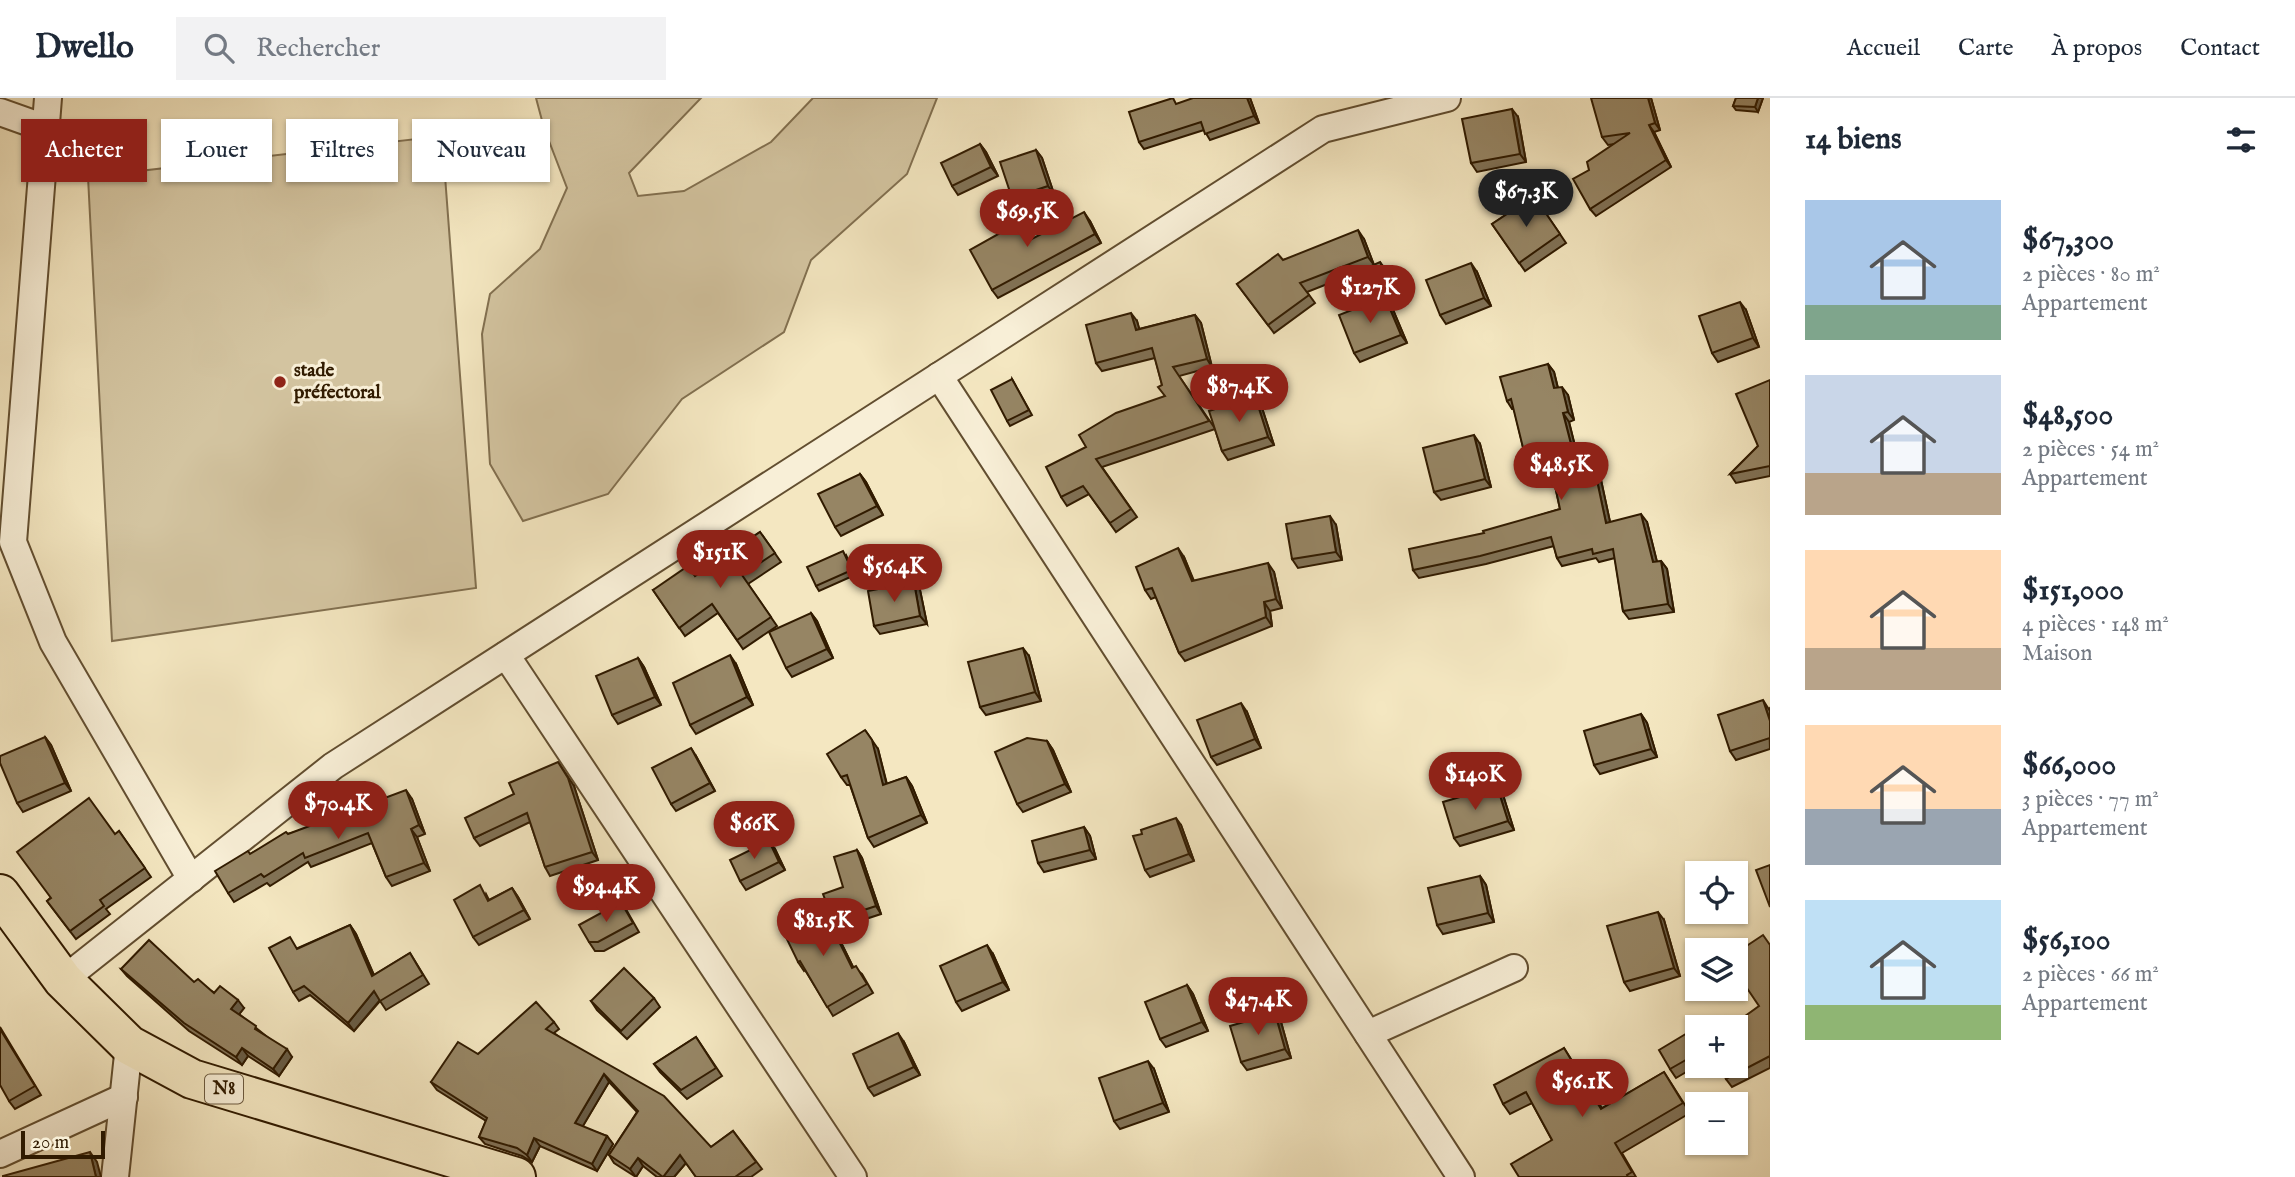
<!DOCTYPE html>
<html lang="fr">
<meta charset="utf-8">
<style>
:root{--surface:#fff;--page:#f2f2f3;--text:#1f2937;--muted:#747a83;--line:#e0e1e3;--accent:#8f2418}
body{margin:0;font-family:"IM FELL English",serif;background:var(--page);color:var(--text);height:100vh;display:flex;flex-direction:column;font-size:26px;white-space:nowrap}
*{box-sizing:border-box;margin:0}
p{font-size:23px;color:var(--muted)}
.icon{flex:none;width:38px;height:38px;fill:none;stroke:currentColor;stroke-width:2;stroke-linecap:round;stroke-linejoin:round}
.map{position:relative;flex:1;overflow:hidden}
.drawer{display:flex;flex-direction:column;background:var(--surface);width:525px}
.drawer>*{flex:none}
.hud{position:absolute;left:21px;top:21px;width:665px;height:63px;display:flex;gap:14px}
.buttons{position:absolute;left:1685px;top:763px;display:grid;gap:14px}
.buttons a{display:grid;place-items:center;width:63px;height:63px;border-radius:0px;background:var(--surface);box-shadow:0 2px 5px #0004;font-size:35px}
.scale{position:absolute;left:21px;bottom:18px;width:84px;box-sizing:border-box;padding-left:7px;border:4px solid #311b00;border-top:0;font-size:19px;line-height:24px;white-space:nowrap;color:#311b00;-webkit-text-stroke:5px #f8efd7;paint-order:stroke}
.price{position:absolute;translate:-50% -60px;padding:0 16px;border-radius:24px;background:var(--accent);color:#fff;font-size:23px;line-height:46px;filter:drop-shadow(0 2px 4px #0008)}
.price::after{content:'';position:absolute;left:50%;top:42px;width:21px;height:16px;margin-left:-10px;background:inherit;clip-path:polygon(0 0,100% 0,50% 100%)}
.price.current{background:#222;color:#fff}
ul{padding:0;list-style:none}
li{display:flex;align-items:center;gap:21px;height:175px;padding:0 35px}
li span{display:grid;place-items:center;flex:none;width:196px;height:140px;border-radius:0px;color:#555}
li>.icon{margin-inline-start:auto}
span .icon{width:84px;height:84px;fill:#fffc;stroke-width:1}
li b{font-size:30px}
h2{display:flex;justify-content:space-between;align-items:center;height:84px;padding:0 35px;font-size:30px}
.tag{padding:0 24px;border-radius:0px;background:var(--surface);box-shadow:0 2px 5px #0004;font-size:24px;line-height:63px}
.tag.current{background:var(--accent);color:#fff}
header{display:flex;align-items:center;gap:42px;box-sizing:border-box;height:98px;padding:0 35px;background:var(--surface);border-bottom:2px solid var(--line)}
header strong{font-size:33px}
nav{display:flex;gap:38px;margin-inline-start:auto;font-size:24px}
.search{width:490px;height:63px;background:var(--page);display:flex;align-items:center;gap:18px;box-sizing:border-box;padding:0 24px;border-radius:0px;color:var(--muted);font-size:26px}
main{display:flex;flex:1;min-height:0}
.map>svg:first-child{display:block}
.green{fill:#d3c4a0;stroke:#827050;stroke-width:2}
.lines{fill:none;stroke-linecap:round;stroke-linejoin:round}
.minor-casing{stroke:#624e30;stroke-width:30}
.primary-casing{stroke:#311b00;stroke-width:42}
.minor{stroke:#f8efd7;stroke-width:26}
.primary{stroke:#f4e7c1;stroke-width:38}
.wall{fill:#817256;stroke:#311b00;stroke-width:2}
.shaded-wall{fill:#695d46;stroke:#311b00;stroke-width:2}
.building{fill:#968564;stroke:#311b00;stroke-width:2}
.poi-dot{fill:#8f2418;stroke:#f8efd7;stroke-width:2.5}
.labels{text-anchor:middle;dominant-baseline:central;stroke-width:6;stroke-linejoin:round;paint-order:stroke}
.shield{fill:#f8efd7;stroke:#6d5b40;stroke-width:2}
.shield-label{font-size:18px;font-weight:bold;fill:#311b00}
.poi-label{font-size:19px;font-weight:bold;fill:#311b00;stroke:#f8efd7;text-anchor:start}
</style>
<header>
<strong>Dwello</strong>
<div class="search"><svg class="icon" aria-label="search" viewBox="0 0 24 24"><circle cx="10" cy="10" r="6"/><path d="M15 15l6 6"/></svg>Rechercher</div>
<nav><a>Accueil</a><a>Carte</a><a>À propos</a><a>Contact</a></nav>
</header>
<main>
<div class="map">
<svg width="1770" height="1079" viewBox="0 0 1770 1079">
<rect width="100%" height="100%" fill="#f4e7c1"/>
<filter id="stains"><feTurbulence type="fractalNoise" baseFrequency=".00286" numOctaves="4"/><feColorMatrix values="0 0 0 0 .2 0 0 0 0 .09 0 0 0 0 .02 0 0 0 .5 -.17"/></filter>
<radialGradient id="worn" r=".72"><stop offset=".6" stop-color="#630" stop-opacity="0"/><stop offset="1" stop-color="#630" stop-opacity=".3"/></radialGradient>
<!-- green -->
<g class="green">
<polygon points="536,0 701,0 629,75 638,98 684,93 771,44 813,0 937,0 907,76 811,162 784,234 682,301 608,396 523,423 490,366 482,236 490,196 540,151 567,90 544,30"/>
<polygon points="442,38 476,490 112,543 88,79"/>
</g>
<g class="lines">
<defs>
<g id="minor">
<polyline points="48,0 13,444 53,544 191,781"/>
<polyline points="0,14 45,30"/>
<polyline points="939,278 1461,1079"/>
<polyline points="506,557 853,1079"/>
<polyline points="63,882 333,668 1323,31 1447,0"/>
<polyline points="1368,936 1514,870"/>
<polyline points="0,1056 124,999"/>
<polyline points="115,1079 129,947"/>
</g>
<polyline id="primary" points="0,796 63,882 129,947 192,981 516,1079"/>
</defs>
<!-- minor casing -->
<use href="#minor" class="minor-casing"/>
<!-- primary casing -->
<use href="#primary" class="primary-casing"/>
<!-- minor -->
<use href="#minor" class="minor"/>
<!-- primary -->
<use href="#primary" class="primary"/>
</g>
<!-- wall -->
<g class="wall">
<polygon points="1250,0 1259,25 1210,42 1204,32 1144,51 1139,44 1177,6"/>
<polygon points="1651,0 1660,32 1654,34 1671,69 1596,118 1590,111 1589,72 1615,46 1608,47 1602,39"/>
<polygon points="1736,0 1763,0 1758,14 1736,12 1733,8"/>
<polygon points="1518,19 1526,64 1477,74 1471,65"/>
<polygon points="980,46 986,54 998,78 958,97 952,88"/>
<polygon points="1036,52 1042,60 1054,96 1018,109 1012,100"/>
<polygon points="1534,98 1566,145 1525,173 1492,126"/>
<polygon points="1090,123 1101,145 998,200 992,192 1024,134 1029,142"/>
<polygon points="1364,141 1374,167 1383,168 1395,195 1386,199 1391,207 1407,245 1360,264 1354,255 1374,203 1372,200 1373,168 1307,194 1315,205 1274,235 1237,186 1283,162"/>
<polygon points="1477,174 1491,208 1446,226 1440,217"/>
<polygon points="1746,212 1759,249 1718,264 1712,255"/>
<polygon points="1195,217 1201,225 1212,269 1179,278 1214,329 1261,307 1274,347 1228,362 1222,353 1215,331 1102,369 1137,419 1116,434 1089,396 1067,408 1061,399 1086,349 1165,298 1155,260 1102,273 1096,265 1137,223 1139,231"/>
<polygon points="1548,266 1554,274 1558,290 1568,297 1574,322 1569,324 1582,376 1595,373 1601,382 1610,424 1647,424 1657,464 1661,463 1667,471 1674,514 1629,521 1623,513 1615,460 1599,464 1596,460 1562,468 1557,460 1554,448 1486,466 1419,480 1413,472 1484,435 1560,411 1552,374 1534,378 1528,370 1514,311 1512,311 1507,303"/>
<polygon points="1012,281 1032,317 1010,328 1007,323"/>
<polygon points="1770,282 1770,378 1736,385 1730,376 1758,348"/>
<polygon points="1480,346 1491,389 1441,402 1434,394"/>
<polygon points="860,376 866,384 883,417 841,438 835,429"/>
<polygon points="1336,427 1342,462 1298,470 1292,461"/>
<polygon points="760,434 781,464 748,486 777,528 743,551 718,515 685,538 653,492 695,478"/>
<polygon points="846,457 855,477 819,493 816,488"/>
<polygon points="1184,459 1194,483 1274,474 1282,510 1270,513 1272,528 1185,563 1179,555 1156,499 1151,501 1145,492"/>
<polygon points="920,492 927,526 880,536 874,528"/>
<polygon points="811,515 817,523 833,560 792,579 786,570"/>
<polygon points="1029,558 1041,603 986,617 980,609"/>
<polygon points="638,560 644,569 661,607 618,626 612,617"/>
<polygon points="736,566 753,607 696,636 690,627"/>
<polygon points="1769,611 1770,651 1736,662 1730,653"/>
<polygon points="1247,614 1261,650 1217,667 1211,659"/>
<polygon points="1641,616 1647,625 1657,659 1600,676 1594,667"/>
<polygon points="45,639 51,647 71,693 23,714 17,705"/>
<polygon points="1047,643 1053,652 1071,694 1023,714 1017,706"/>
<polygon points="878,651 887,686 906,679 912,688 927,725 874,749 868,740 850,687 847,687 841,679"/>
<polygon points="696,658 715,693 676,713 671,706"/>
<polygon points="574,688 598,762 550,778 545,769 530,724 480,748 474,740"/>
<polygon points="1497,688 1503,697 1514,732 1460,748 1454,740"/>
<polygon points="412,701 425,736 417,739 430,773 392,788 386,779 372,745 311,769 308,764 270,788 267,785 234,804 228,795 250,756 288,736"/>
<polygon points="1181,727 1194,763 1150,779 1145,772 1142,736"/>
<polygon points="1084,729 1090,738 1096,761 1044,774 1038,765"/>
<polygon points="119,733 151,779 106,811 110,816 76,841 47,803"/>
<polygon points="775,751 785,772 746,792 740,783"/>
<polygon points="857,752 862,760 881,816 838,830 833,822 843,789"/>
<polygon points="1480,778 1486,787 1494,824 1443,836 1437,827"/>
<polygon points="512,790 518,799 530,821 479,847 473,839 486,796 489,802"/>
<polygon points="627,813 639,834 604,853 595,853 589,844"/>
<polygon points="829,820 853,869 862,876 873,895 833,918 805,872 804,873 798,864"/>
<polygon points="1664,822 1680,878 1630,893 1624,884"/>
<polygon points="350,827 356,836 374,877 410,855 429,886 386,912 380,903 354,933 310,897 299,903 293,894 298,850"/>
<polygon points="1770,847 1770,970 1732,989 1726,981 1759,908"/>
<polygon points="993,856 1009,892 962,913 956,904"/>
<polygon points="121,871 194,884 244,910 239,916 292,959 279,978 248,958 242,967 189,933 127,878"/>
<polygon points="1187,887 1193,896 1208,933 1166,949 1160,941"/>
<polygon points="654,900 660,909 627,941 597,912 591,903"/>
<polygon points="554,924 559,931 554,935 711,1049 733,1033 762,1071 751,1079 696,1079 686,1065 674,1079 657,1079 643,1068 636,1079 614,1065 609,1057 637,1014 609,984 582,1029 607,1038 613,1046 597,1073 540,1048 532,1064 522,1058 485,1046 479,1039 486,1023 437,992 431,984 478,956"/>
<polygon points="1281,924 1291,960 1247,972 1241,964"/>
<polygon points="0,929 41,997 15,1011 9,1003"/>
<polygon points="1698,936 1698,967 1676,980 1670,971"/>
<polygon points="696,939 722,978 687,1001 660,974 654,966"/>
<polygon points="904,944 920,977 874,998 868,990"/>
<polygon points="1564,950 1602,1010 1664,974 1690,1015 1622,1055 1636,1079 1519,1079 1552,1042 1532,1005 1510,1016 1503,1006"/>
<polygon points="1154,971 1169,1014 1120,1031 1114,1023"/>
</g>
<!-- shaded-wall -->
<g class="shaded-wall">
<polygon points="1247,0 1250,0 1259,25 1254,18"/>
<polygon points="1648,0 1651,0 1660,32 1655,25"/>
<polygon points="1758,0 1763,0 1758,14 1755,9"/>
<polygon points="1512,11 1518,19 1526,64 1520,56"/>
<polygon points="1649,27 1654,34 1671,69 1666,62"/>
<polygon points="980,46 986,54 998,78 991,69"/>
<polygon points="1036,52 1042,60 1054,96 1048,88"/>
<polygon points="1084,114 1090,123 1101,145 1095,136"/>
<polygon points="1358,132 1364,141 1374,167 1368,159"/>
<polygon points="1380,164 1383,168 1395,195 1392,191"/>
<polygon points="1471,165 1477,174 1491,208 1484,200"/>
<polygon points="1385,199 1391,207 1407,245 1401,237"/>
<polygon points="1740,204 1746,212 1759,249 1753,240"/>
<polygon points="1131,215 1137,223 1142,240 1136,232"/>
<polygon points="1195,217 1201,225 1212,269 1207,261"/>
<polygon points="1548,266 1554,274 1560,299 1554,290"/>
<polygon points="1562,289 1568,297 1574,322 1568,314"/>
<polygon points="1255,298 1261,307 1274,347 1268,339"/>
<polygon points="1563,315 1569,324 1584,385 1579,377"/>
<polygon points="1474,337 1480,346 1491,389 1485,381"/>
<polygon points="1595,373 1601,382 1612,433 1606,425"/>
<polygon points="860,376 866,384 883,417 877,408"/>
<polygon points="1641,416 1647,424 1659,472 1653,464"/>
<polygon points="1330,418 1336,427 1342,462 1336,454"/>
<polygon points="1178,450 1184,459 1197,492 1192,483"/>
<polygon points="1661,463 1667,471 1674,514 1668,506"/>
<polygon points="1268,465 1274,474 1282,510 1276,501"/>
<polygon points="914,484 920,492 927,526 920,518"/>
<polygon points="1264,504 1270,513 1272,528 1266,519"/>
<polygon points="811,515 817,523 833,560 827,551"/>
<polygon points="1023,550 1029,558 1041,603 1035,594"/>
<polygon points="730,557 736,566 753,607 747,599"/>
<polygon points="638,560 644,569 661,607 655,599"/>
<polygon points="1763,602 1770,613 1770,623"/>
<polygon points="1241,605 1247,614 1261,650 1255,641"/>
<polygon points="1641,616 1647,625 1657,659 1651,651"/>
<polygon points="865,632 878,651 889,696 883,687"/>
<polygon points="45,639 51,647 71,693 65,685"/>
<polygon points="1047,643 1053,652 1071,694 1065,686"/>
<polygon points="691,650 696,658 715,693 710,685"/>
<polygon points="558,664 574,688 598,762 592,754"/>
<polygon points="906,679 912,688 927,725 921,717"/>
<polygon points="1497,688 1503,697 1514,732 1508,723"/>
<polygon points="406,692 412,701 425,736 419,727"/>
<polygon points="1176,720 1181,727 1194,763 1189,756"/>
<polygon points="1084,729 1090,738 1096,761 1090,752"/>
<polygon points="411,731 417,739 430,773 424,765"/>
<polygon points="769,743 775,751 785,772 779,764"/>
<polygon points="857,752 862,760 881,816 876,808"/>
<polygon points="1480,778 1486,787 1494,824 1488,815"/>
<polygon points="512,790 518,799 530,821 524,812"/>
<polygon points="823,811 829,820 858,879 852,870"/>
<polygon points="1658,814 1664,822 1680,878 1674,870"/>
<polygon points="350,827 356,836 378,887 372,878"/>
<polygon points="987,847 993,856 1009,892 1003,884"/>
<polygon points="1187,887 1193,896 1208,933 1202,924"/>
<polygon points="374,893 380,902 354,933 348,925"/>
<polygon points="238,902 244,910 237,919 231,911"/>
<polygon points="1275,915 1281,924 1291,960 1285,951"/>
<polygon points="898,935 904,944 920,977 914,969"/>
<polygon points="242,950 248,958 242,967 236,959"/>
<polygon points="287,951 292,959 279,978 273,971"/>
<polygon points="1148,963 1154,971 1169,1014 1163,1005"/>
<polygon points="604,976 609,984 580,1033 575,1025"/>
<polygon points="607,1038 613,1046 597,1073 592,1066"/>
<polygon points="534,1040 540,1048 532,1064 527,1057"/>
<polygon points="90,1054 97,1064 101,1079 96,1079"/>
<polygon points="680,1057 686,1065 674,1079 663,1079"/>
<polygon points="638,1060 643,1068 636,1079 630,1071"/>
</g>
<!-- building -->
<g class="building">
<polygon points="1173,0 1176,6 1193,0 1247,0 1254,18 1205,36 1201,24 1139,44 1129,14"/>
<polygon points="1591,0 1648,0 1655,25 1649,27 1666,62 1590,111 1573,81 1589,72 1587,64 1630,35 1602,39"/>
<polygon points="1736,0 1758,0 1755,9 1733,8"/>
<polygon points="1512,11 1520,56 1471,65 1462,21"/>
<polygon points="980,46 991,69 952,88 941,65"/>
<polygon points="1036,52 1048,88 1012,100 1000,64"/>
<polygon points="1534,98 1560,136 1519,165 1492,126"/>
<polygon points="1084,114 1095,136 992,192 970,152 1018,125 1028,143"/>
<polygon points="1358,132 1368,159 1300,185 1309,197 1268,227 1237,186 1278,156 1283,162"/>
<polygon points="1380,164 1392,191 1372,200 1360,173"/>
<polygon points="1471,165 1484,200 1440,217 1426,182"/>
<polygon points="1385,199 1401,237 1354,255 1339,217"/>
<polygon points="1740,204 1753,240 1712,255 1699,218"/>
<polygon points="1131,215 1136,232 1195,217 1207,261 1173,269 1209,323 1096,361 1131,411 1110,425 1083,388 1061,399 1046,369 1086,349 1079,337 1116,315 1165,298 1158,289 1162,287 1152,250 1096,265 1086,227"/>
<polygon points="1548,266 1554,290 1562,289 1568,314 1563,315 1579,377 1595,373 1606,425 1641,416 1653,464 1661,463 1668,506 1623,513 1613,451 1593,456 1592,451 1557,460 1551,439 1480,458 1413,472 1409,451 1484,435 1483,433 1560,411 1550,364 1528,370 1511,301 1507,303 1500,279"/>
<polygon points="1012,281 1029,312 1007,323 991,292"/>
<polygon points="1770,282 1770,368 1730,376 1758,348 1736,296"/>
<polygon points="1255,298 1268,339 1222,353 1209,313"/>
<polygon points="1474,337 1485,381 1434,394 1423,350"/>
<polygon points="860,376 877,408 835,429 818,396"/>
<polygon points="1330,418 1336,454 1292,461 1286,426"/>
<polygon points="760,434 775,455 742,477 771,519 737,542 712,506 679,530 653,492 688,468 695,478"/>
<polygon points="1178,450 1192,483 1268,465 1276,501 1264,504 1266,519 1179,555 1152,490 1145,492 1136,469"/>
<polygon points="843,453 852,472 816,488 807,469"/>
<polygon points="914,484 920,518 874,528 868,493"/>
<polygon points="811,515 827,551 786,570 769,534"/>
<polygon points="1023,550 1035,594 980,609 968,564"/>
<polygon points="730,557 747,599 690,627 673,585"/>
<polygon points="638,560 655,599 612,617 596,578"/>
<polygon points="1763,602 1770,623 1770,640 1730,653 1718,617"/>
<polygon points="1241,605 1255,641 1211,659 1197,622"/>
<polygon points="1641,616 1651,651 1594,667 1584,633"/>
<polygon points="865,632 872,642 883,687 906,679 921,717 868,740 847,677 841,679 827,656"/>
<polygon points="45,639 65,685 17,705 0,665 0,658"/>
<polygon points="1027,640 1047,643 1065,686 1017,706 995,654"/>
<polygon points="691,650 710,685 671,706 652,670"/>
<polygon points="558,664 568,680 592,754 545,769 527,715 474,740 465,720 514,696 509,685"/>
<polygon points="1497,688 1508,723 1454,740 1443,704"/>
<polygon points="406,692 419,727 411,731 424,765 386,779 368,735 305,760 303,755 264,779 261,776 228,795 215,773 248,753 250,756 286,734 288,736"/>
<polygon points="89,700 115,736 119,733 145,770 100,802 104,808 70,833 47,803 51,800 17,754"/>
<polygon points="1176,720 1189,756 1145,772 1133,738 1142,736 1141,732"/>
<polygon points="1084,729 1090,752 1038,765 1032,743"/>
<polygon points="769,743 779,764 740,783 730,762"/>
<polygon points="857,752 876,808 833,822 823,796 843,789 834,759"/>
<polygon points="1770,767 1770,809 1756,772"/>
<polygon points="1480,778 1488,815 1437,827 1428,790"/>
<polygon points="480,787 488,803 512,790 524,812 473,839 454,802"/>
<polygon points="621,804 633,825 598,844 589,844 579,827"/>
<polygon points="823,811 852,870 856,868 867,886 827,909 800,863 798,864 782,831"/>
<polygon points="1658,814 1674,870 1624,884 1607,828"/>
<polygon points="350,827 372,878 410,855 423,877 380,903 374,893 348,925 304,888 293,894 269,850 290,839 297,851"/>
<polygon points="1763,837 1770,847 1770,958 1726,981 1719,968 1736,968 1736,929 1733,929 1743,924 1741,921 1759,908 1736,874 1736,855"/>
<polygon points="149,842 194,884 198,881 214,895 220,888 238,902 231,911 256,928 255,931 287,951 273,971 242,950 236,959 184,925 121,871"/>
<polygon points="987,847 1003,884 956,904 940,868"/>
<polygon points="624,870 654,900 621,933 591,903"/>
<polygon points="1187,887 1202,924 1160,941 1145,904"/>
<polygon points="536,904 554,924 546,931 664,998 711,1049 733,1033 756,1064 735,1079 696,1079 680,1057 663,1079 638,1060 630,1071 609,1057 638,1013 604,976 575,1025 607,1038 592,1066 534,1040 527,1057 517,1050 479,1039 487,1020 431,984 458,944 478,956"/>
<polygon points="1275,915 1285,951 1241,964 1230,928"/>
<polygon points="0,931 35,988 9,1003 0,987"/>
<polygon points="1694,931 1698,937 1698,955 1670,971 1659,952"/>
<polygon points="898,935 914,969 868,990 853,956"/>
<polygon points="696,939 716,970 681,992 654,966"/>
<polygon points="1564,950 1601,1011 1664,974 1683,1005 1615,1045 1632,1074 1627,1077 1628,1079 1519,1079 1511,1066 1552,1042 1526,994 1503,1006 1494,987"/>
<polygon points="1148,963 1163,1005 1114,1023 1099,980"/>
<polygon points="90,1054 96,1079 3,1079 3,1078"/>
</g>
<!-- markers -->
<circle class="poi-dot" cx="280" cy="284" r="7"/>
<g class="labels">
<!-- shield labels -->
<rect class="shield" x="205" y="976.5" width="38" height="29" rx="5"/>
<g class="shield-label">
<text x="224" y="991">N8</text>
</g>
<!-- poi labels -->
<g class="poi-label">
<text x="294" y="273">stade<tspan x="294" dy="22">préfectoral</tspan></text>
</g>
</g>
<rect width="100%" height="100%" filter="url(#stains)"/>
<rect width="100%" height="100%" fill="url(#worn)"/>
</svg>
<div class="buttons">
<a><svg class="icon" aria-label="locate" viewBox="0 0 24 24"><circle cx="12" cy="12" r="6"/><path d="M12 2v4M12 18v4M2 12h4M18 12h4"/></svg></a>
<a><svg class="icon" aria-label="layers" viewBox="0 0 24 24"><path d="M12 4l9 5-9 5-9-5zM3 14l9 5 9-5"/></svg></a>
<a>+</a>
<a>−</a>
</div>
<div class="scale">20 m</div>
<b class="price current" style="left:1526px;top:131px">$67.3K</b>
<b class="price" style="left:1027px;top:151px">$69.5K</b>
<b class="price" style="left:1370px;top:227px">$127K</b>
<b class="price" style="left:1239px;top:326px">$87.4K</b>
<b class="price" style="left:1561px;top:404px">$48.5K</b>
<b class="price" style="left:720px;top:492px">$151K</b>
<b class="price" style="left:894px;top:506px">$56.4K</b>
<b class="price" style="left:1475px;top:714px">$140K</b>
<b class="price" style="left:338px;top:743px">$70.4K</b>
<b class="price" style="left:754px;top:763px">$66K</b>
<b class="price" style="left:606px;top:826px">$94.4K</b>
<b class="price" style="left:823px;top:860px">$81.5K</b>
<b class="price" style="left:1258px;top:939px">$47.4K</b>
<b class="price" style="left:1582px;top:1021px">$56.1K</b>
<div class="hud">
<a class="tag current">Acheter</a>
<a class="tag">Louer</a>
<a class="tag">Filtres</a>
<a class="tag">Nouveau</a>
</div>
</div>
<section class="drawer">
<h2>14 biens<svg class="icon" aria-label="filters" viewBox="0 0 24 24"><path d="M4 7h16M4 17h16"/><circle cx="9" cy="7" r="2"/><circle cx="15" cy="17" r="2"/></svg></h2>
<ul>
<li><span style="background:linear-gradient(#a9c7e8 75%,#7fa58c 0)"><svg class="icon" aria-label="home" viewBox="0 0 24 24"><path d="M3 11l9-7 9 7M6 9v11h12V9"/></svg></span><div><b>$67,300</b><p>2 pièces · 80 m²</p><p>Appartement</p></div></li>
<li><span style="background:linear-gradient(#c9d6e8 70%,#b9a48a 0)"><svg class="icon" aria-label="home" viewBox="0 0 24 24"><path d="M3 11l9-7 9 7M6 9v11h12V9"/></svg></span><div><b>$48,500</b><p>2 pièces · 54 m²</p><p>Appartement</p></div></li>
<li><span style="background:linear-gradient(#ffd9b3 70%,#b9a48a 0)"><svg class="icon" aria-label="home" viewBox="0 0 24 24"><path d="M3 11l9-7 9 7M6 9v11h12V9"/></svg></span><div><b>$151,000</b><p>4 pièces · 148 m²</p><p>Maison</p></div></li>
<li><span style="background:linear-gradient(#ffd9b3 60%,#9aa5b1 0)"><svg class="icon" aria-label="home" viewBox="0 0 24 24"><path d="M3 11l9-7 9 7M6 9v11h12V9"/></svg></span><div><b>$66,000</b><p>3 pièces · 77 m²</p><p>Appartement</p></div></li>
<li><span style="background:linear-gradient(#bfe0f5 75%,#8fb573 0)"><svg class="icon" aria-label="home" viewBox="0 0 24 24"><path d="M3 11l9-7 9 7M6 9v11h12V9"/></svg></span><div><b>$56,100</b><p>2 pièces · 66 m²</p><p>Appartement</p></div></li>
</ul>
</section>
</main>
